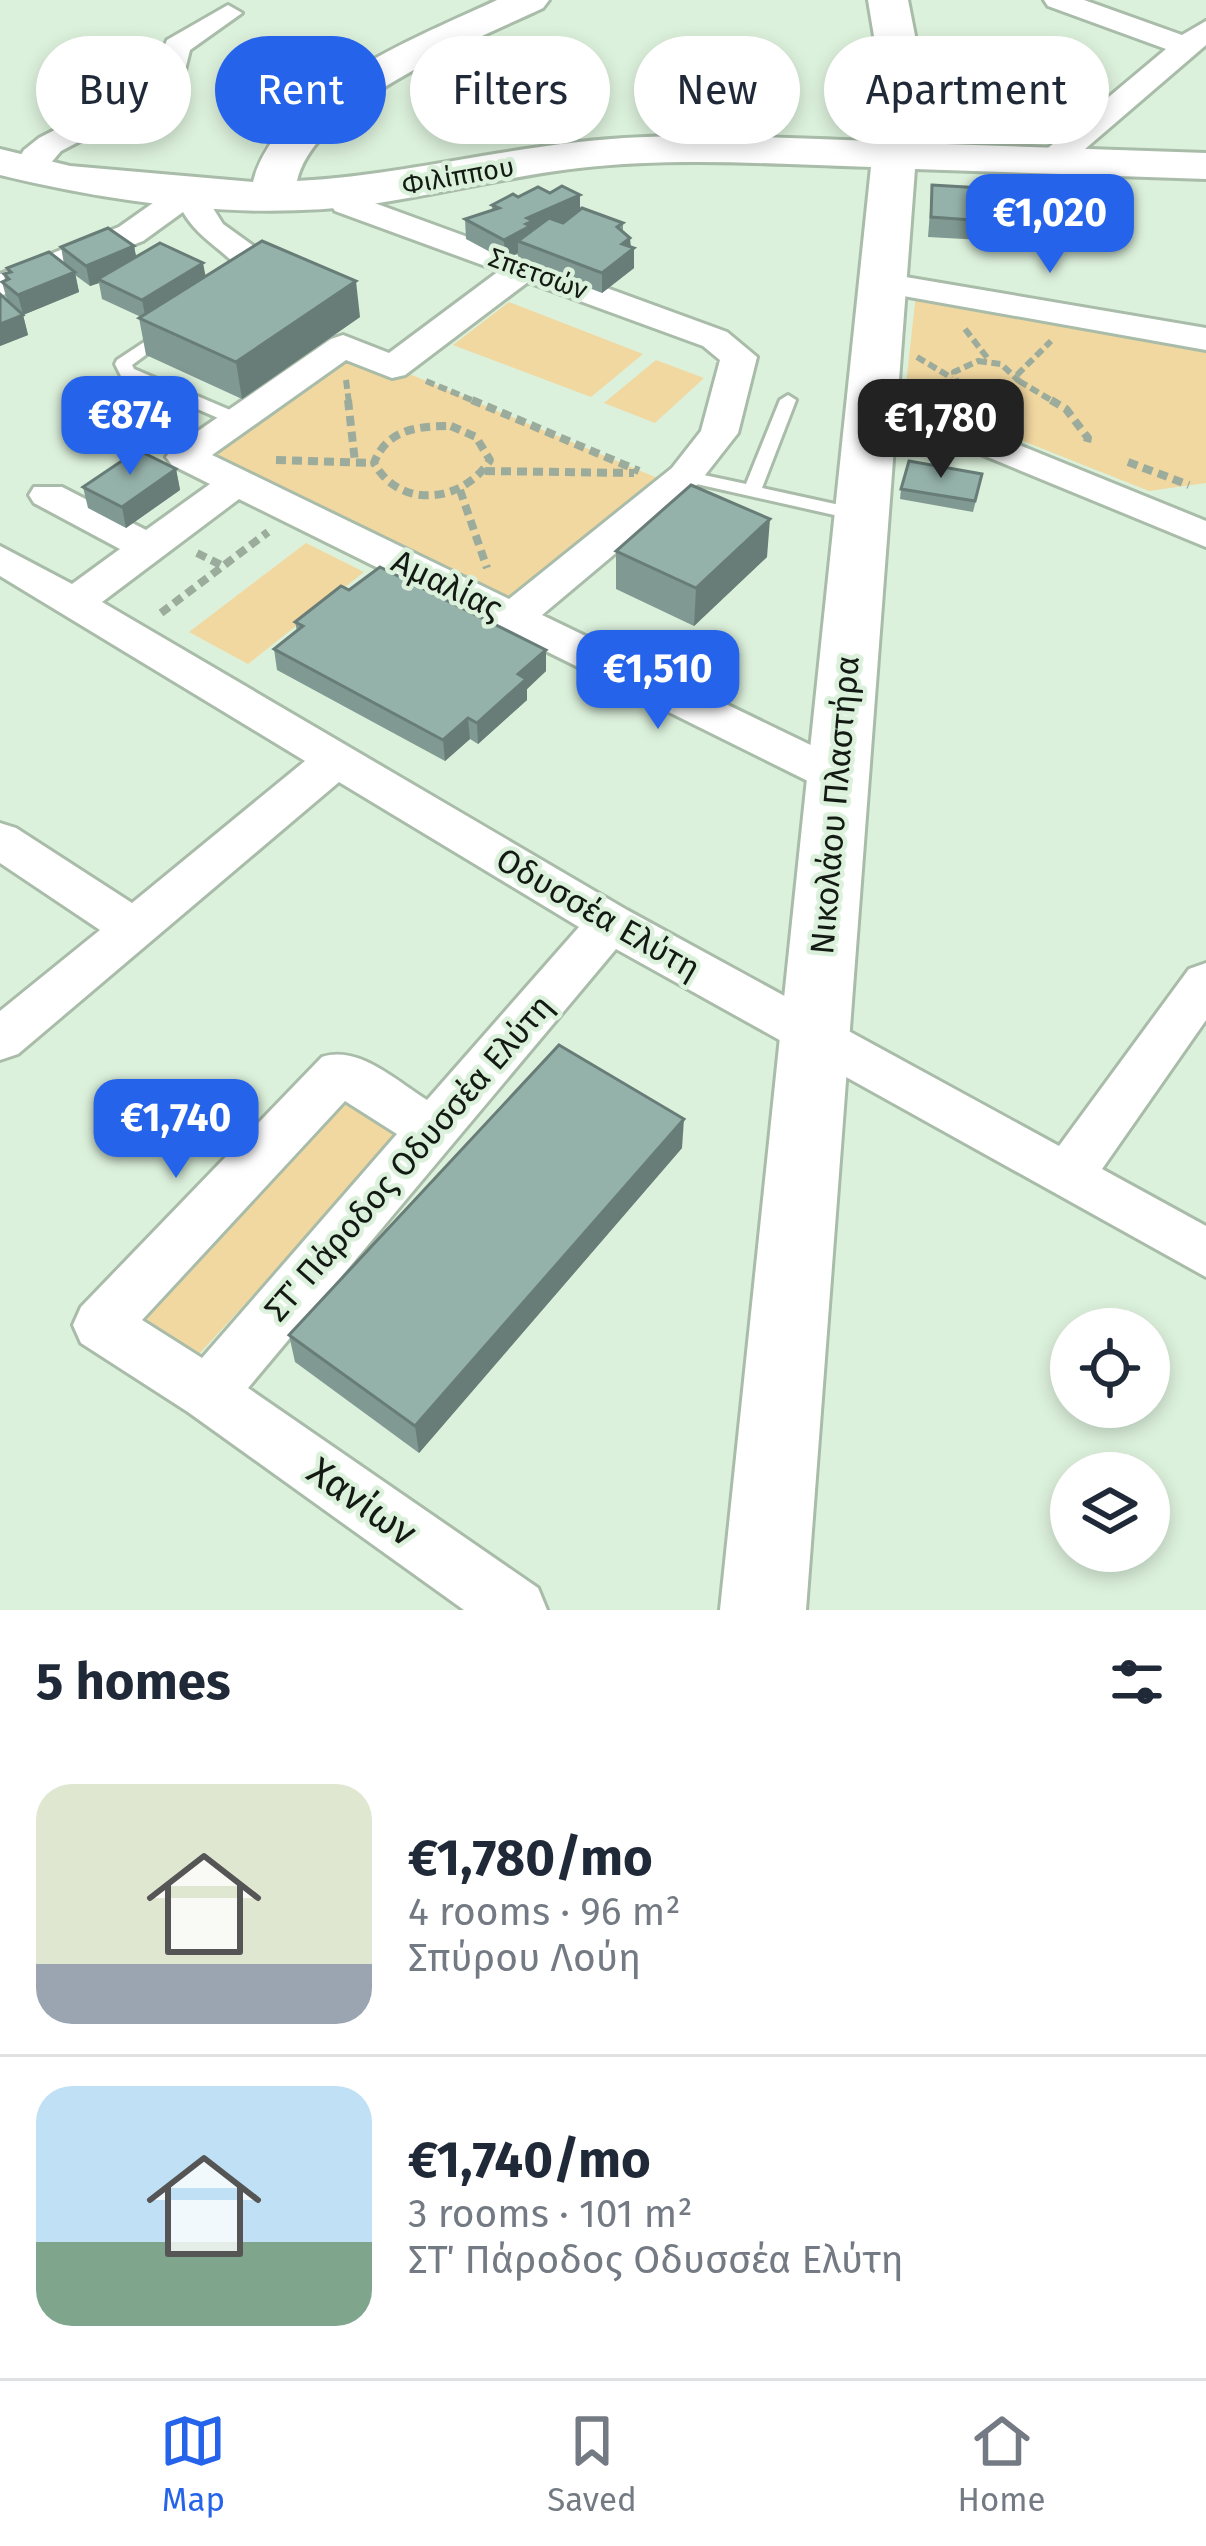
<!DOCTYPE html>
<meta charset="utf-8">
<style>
:root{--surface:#fff;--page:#f6f6f7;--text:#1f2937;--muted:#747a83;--line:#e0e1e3;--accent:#2563eb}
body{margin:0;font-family:"Fira Sans",sans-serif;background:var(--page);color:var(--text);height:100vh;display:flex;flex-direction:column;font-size:45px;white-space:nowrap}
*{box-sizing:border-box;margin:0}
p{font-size:39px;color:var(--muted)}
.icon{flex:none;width:66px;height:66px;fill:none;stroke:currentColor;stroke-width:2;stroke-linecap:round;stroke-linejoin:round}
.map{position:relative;height:1610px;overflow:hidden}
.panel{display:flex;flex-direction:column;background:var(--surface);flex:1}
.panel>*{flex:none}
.banner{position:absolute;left:36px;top:36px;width:1134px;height:108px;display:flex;gap:24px}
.fabs{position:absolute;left:1050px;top:1308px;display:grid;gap:24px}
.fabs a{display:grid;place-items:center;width:120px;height:120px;border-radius:50%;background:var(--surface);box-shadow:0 6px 18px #0003;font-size:60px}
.price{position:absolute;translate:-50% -102px;padding:0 27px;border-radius:24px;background:var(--accent);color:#fff;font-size:39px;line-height:78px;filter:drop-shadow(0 3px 6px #0008)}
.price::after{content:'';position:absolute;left:50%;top:72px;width:36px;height:27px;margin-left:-18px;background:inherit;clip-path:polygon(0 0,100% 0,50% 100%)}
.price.on{background:#222;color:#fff}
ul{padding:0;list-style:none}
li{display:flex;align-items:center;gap:36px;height:300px;padding:0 36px}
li+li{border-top:3px solid var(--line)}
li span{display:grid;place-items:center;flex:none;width:336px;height:240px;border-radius:36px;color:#555}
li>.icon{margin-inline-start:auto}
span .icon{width:144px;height:144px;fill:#fffc;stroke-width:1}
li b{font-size:51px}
h2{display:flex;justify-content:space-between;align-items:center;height:144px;padding:0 36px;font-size:51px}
.tag{padding:0 42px;border-radius:54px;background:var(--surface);box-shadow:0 6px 18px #0003;font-size:42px;line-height:108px}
.tag.on{background:var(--accent);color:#fff}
.tab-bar{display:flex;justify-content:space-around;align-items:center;height:168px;border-top:3px solid var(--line);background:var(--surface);font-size:33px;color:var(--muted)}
.tab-bar a{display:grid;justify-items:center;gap:6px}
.tab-bar .on{color:var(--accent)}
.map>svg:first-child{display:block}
.green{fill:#f1d7a0}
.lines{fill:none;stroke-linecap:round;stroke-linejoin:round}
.lane-casing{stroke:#a9bca9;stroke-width:6}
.street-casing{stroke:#a9bca9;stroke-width:6}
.secondary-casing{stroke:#a9bca9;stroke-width:6}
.path-far1{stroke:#9cac9c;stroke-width:6;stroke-dasharray:9 4.5;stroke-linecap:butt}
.path{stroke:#9cac9c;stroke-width:8;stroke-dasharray:10 6;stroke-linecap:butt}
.lane{fill:#fff;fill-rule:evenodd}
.street{fill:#fff;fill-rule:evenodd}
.secondary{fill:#fff;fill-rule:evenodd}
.wall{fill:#809992}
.shaded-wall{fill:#687d77}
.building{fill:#95b2aa;stroke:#687d77;stroke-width:3}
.labels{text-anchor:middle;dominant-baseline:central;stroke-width:9;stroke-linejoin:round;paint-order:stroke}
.far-street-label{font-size:27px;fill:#131a13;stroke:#dcf1dc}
.street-label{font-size:33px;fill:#131a13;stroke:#dcf1dc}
.near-street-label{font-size:39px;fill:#131a13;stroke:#dcf1dc}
</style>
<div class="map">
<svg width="1206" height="1610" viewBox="0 0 1206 1610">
<rect width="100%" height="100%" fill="#dcf1dc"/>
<!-- green -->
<g class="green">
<polygon points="916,294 1206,346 1206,483 1149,491 905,394"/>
<polygon points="509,302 643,354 591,397 453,345"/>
<polygon points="343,346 674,485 514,617 185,457"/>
<polygon points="656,360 704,378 655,423 604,403"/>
<polygon points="306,543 364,572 248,664 189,632"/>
<polygon points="340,1097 402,1133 188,1366 127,1325"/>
</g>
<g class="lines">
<defs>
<g id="lane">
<polygon points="167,327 173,329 173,335 132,365 134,369 244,416 244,424 232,424 121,376 115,364 117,360"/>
<polygon points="788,395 796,400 762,488 867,511 870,515 867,519 861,521 679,480 676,476 685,471 746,484 780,400"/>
</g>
<g id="street">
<polygon points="1044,0 1084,0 1182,35 1206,21 1206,45 1064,167 1042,167 1037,160 1042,153 1166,49 1048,6"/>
<polygon points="228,5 242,13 190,50 184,74 166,96 61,151 38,178 16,178 11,171 24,150 39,138 145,84 155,72 167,40"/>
<path d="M338,182L349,185L358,197L727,332L757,357L738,433L698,484L542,615L854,766L860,777L854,788L838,793L822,788L239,499L102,602L627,910L1059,1146L1189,969L1206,963V1020L1102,1169L1206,1226V1277L616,949L248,1388L538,1588L547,1610H464L188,1412L81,1343L73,1325L81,1307L322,1057C359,1045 396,1081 427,1100L579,927L339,782L18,1054L0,1060V1011L100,930L0,863V823L16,828L132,903L305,761L0,576V546L72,584L120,549L34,503L29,495L34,487H62L146,530L210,484L172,465L166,457L172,449L331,339L343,335L389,353L499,271L335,211L322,192ZM528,282L703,346L720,360L701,431L672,468L509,599L212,455L346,360L392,378L405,375ZM345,1101L397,1134L202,1358L142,1320Z"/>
<path d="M188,183L199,186L223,224L269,257L274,271L269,278H245C231,252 201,243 183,212L143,241L0,296V274L119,227L177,186Z"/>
<polygon points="882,273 1206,328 1206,350 870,290 865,283 870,276"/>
<polygon points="872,385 1206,521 1206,547 859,404 854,396 859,388"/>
</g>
<path id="secondary" d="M497,0H549L543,8C474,41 315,102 297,181C393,176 485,152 579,142C677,131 775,138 873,141L879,66L868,0H908L921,66L916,143L1206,153V179L915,169L806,1610H720L871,167C773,164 676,157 579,168C509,176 441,194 372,204C249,221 119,204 0,175V149L70,166L253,182C276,91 420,36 497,0Z"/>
</defs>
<!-- lane casing -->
<use href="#lane" class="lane-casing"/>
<!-- street casing -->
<use href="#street" class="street-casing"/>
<!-- secondary casing -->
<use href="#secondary" class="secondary-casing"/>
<!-- path-far1 -->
<g class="path-far1">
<polyline points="965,329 989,360"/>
<polyline points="917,357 952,378"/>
<polygon points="978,361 1001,364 1019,381 1015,392 988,400 959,390 954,372"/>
<polyline points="1017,375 1051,341"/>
<polyline points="346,380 349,403"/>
<polyline points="426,381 479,403"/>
<polyline points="1019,381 1056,403"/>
</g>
<!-- path -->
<g class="path">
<polyline points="348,400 355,462"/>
<polyline points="472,400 639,471"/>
<polyline points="1051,400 1066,409 1088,438 1086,446"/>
<path d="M451,426L476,437L490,460C463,503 400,510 374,463C387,429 418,426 451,426Z"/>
<polyline points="276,460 374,463"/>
<polyline points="1128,462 1189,485"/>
<polyline points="485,471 634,473"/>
<polyline points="460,490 487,568"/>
<polyline points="197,553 223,566"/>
<polyline points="161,613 268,532"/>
</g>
<!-- lane -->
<use href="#lane" class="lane"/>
<!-- street -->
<use href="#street" class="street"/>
<!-- secondary -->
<use href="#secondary" class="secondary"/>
</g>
<!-- wall -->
<g class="wall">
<polygon points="932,185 999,205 996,225 984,224 982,240 928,237"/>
<polygon points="550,193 580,195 580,210 623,223 623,232 630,238 634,268 602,293 518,260 518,253 505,260 466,239 465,219 492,210 492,205 518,197"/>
<polygon points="134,246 136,257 360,317 242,399 146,355 139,318 141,317 102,299 99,283 90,286 75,275 79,292 23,315 28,335 0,346 0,294 7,300 2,282 5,280 4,274 8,273 7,268 64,264 61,247"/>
<polygon points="176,469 180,490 126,528 88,508 83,487"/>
<polygon points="980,484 973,512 900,499 901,489"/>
<polygon points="616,551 767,557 694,626 616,589"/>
<polygon points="349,590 546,650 546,671 527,689 527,700 478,744 470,739 445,761 277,670 274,649 297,631 295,622"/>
<polygon points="682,1148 419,1453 295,1362 289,1335"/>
</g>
<!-- shaded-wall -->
<g class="shaded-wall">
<polygon points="580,195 580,215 518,241 518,253 505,260 504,240 527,218"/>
<polygon points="630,238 630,251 634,248 634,268 602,293 602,273 622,244"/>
<polygon points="134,246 138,266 98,279 99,283 90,286 86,266"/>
<polygon points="203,263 207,283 146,320 142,300"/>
<polygon points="75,272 79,292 23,315 18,295"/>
<polygon points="356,281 360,317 242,399 236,362"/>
<polygon points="23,315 28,335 0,346 0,324"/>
<polygon points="176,469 180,490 126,528 122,507"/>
<polygon points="770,519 767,557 694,626 696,588"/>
<polygon points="546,650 546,671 527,689 527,700 478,744 477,723 518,674"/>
<polygon points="468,718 470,739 445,761 443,740"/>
<polygon points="684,1119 682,1148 419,1453 415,1426"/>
</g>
<!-- building -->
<g class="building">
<polygon points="932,185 998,189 999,205 984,204 985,221 931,217"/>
<polygon points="562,186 580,195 527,218 533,221 526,224 530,226 504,240 465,219 499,208 492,205 513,194 518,197 538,187 550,193"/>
<polygon points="582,208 623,223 617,227 630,238 622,244 634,248 602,273 518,241 549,218 563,223"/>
<polygon points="108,228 134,246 86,266 61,247"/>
<polygon points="262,241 356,281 236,362 139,318"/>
<polygon points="160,243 203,263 142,300 98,279"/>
<polygon points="49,252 75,272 18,295 2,282 9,279 4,274 11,272 7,268"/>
<polygon points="0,294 23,315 0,324"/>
<polygon points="138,450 176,469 122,507 83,487"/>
<polygon points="909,461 982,474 975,501 901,489"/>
<polygon points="691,485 770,519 696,588 616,551"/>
<polygon points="380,567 546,650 518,674 526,679 477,723 468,718 443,740 274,649 303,626 295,622 341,586 349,590"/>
<polygon points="559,1045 684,1119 415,1426 289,1335"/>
</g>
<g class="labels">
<!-- far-street labels -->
<g class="far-street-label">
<text transform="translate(458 176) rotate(-10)">Φιλίππου</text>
<text transform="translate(538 274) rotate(20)">Σπετσών</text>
</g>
<!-- street labels -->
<g class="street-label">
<text transform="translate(447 585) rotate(26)">Αμαλίας</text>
<text transform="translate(835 805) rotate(-85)">Νικολάου Πλαστήρα</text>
<text transform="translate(598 914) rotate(30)">Οδυσσέα Ελύτη</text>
<text transform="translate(409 1158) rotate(-49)">ΣΤ΄ Πάροδος Οδυσσέα Ελύτη</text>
</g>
<!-- near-street labels -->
<g class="near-street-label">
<text transform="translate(362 1502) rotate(35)">Χανίων</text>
</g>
</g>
</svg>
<div class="fabs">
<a><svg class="icon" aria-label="locate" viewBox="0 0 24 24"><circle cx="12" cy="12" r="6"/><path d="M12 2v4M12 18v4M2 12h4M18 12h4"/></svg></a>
<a><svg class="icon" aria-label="layers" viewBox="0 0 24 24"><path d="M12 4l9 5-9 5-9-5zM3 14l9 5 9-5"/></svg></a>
</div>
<b class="price" style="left:1050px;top:276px">€1,020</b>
<b class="price" style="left:130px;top:478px">€874</b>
<b class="price on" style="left:941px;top:481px">€1,780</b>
<b class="price" style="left:658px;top:732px">€1,510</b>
<b class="price" style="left:176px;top:1181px">€1,740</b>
<div class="banner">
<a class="tag">Buy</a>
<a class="tag on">Rent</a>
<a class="tag">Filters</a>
<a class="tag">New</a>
<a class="tag">Apartment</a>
</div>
</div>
<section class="panel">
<h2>5 homes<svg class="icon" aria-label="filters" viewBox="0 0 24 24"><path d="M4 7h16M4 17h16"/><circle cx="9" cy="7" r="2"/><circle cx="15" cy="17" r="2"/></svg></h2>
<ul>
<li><span style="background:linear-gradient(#dfe7d0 75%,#9aa5b1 0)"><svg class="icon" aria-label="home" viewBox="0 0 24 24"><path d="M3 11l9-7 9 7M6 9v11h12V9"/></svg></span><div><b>€1,780/mo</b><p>4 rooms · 96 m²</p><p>Σπύρου Λούη</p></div></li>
<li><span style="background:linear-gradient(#bfe0f5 65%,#7fa58c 0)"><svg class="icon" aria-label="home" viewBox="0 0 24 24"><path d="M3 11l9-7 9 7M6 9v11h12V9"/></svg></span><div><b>€1,740/mo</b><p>3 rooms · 101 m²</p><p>ΣΤ΄ Πάροδος Οδυσσέα Ελύτη</p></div></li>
</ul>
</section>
<nav class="tab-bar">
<a class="on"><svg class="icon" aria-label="map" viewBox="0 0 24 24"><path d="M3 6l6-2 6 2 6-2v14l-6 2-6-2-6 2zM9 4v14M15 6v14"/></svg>Map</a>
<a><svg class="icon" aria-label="saved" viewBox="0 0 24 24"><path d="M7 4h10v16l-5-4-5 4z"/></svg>Saved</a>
<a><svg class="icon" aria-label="home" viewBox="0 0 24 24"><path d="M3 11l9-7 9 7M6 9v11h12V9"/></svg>Home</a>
</nav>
